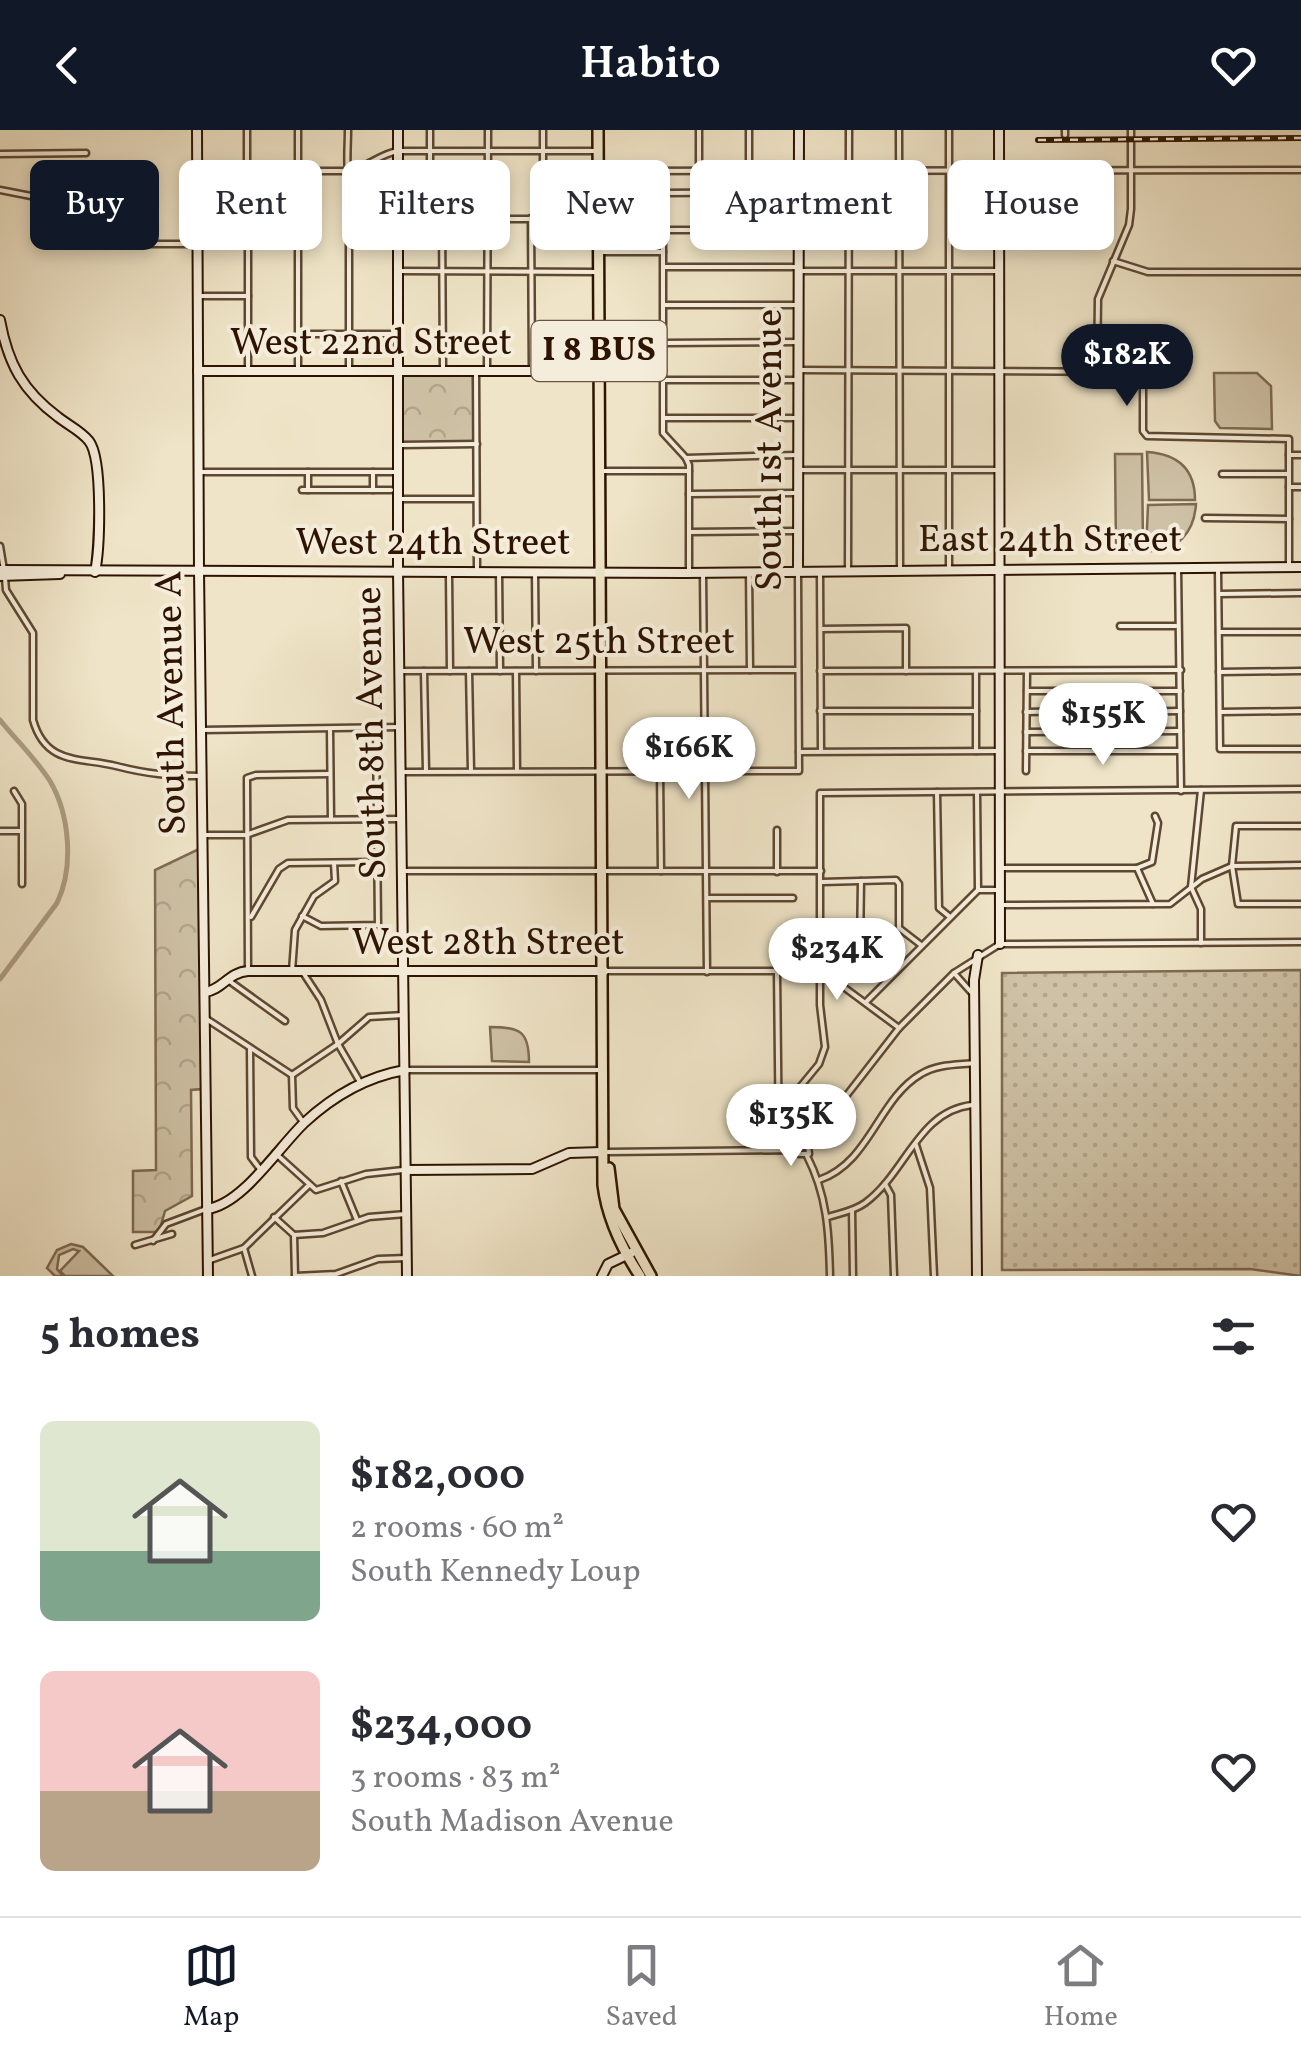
<!DOCTYPE html>
<meta charset="utf-8">
<style>
:root{--surface:#fff;--page:#f7f7f7;--text:#2b2b33;--muted:#7c7c81;--line:#e1e1e2;--accent:#111827}
body{margin:0;font-family:Vollkorn,serif;background:var(--page);color:var(--text);height:100vh;display:flex;flex-direction:column;font-size:38px;white-space:nowrap}
*{box-sizing:border-box;margin:0}
p{font-size:32px;color:var(--muted)}
.icon{flex:none;width:55px;height:55px;fill:none;stroke:currentColor;stroke-width:2;stroke-linecap:round;stroke-linejoin:round}
.map{position:relative;height:1146px;overflow:hidden}
.side{display:flex;flex-direction:column;background:var(--surface);flex:1}
.side>*{flex:none}
.top-card{position:absolute;left:30px;top:30px;width:1242px;height:90px;display:flex;gap:20px}
.price{position:absolute;translate:-50% -85px;padding:0 22px;border-radius:35px;background:#fff;color:#222;font-size:32px;line-height:65px;filter:drop-shadow(0 2px 5px #0008)}
.price::after{content:'';position:absolute;left:50%;top:60px;width:30px;height:22px;margin-left:-15px;background:inherit;clip-path:polygon(0 0,100% 0,50% 100%)}
.price.current{background:var(--accent);color:#fff}
ul{padding:0;list-style:none}
li{display:flex;align-items:center;gap:30px;height:250px;padding:0 40px}
li span{display:grid;place-items:center;flex:none;width:280px;height:200px;border-radius:15px;color:#555}
li>.icon{margin-inline-start:auto}
span .icon{width:120px;height:120px;fill:#fffc;stroke-width:1}
li b{font-size:42px}
h2{display:flex;justify-content:space-between;align-items:center;height:120px;padding:0 40px;font-size:42px}
.tag{padding:0 35px;border-radius:15px;background:var(--surface);box-shadow:0 5px 15px #0003;font-size:35px;line-height:90px}
.tag.current{background:var(--accent);color:#fff}
header{display:flex;justify-content:space-between;align-items:center;height:130px;padding:0 40px;background:var(--accent);color:#fff;font-size:45px;font-weight:600}
.menu{display:flex;justify-content:space-around;align-items:center;height:140px;border-top:2px solid var(--line);background:var(--surface);font-size:28px;color:var(--muted)}
.menu a{display:grid;justify-items:center;gap:5px}
.menu .current{color:var(--accent)}
.map>svg:first-child{display:block}
.grass{fill:url(#grass-dots);stroke:#7e6a52;stroke-width:2.5}
.forest{fill:url(#forest-crowns);stroke:#7e6a52;stroke-width:2.5}
.pitch{fill:#cec1a5;stroke:#7e6a52;stroke-width:2.5}
.lines{fill:none;stroke-linecap:round;stroke-linejoin:round}
.canal{stroke:#ad9d83;stroke-width:5}
.street-casing{stroke:#5e4832;stroke-width:9}
.secondary-casing{stroke:#2e1400;stroke-width:12}
.primary-casing{stroke:#2e1400;stroke-width:14}
.street{stroke:#f5eddb;stroke-width:4}
.secondary{stroke:#f5eddb;stroke-width:8}
.primary{stroke:#efe4c7;stroke-width:9}
.rail-casing{stroke:#2e1400;stroke-width:6}
.rail{stroke:#f5eddb;stroke-width:2.5;stroke-dasharray:8;stroke-linecap:butt}
.labels{text-anchor:middle;dominant-baseline:central;stroke-width:8;stroke-linejoin:round;paint-order:stroke}
.shield{fill:#f5eddb;stroke:#6a5542;stroke-width:2.5}
.shield-label{font-size:35px;font-weight:bold;fill:#2e1400}
.street-label{font-size:38px;fill:#2e1400;stroke:#f5eddb}
</style>
<header><svg class="icon" aria-label="back" viewBox="0 0 24 24"><path d="M15 5l-7 7 7 7"/></svg>Habito<svg class="icon" aria-label="heart" viewBox="0 0 24 24"><path d="M12 20l-8-8c-3-5 5-10 8-4 3-6 11-1 8 4z"/></svg></header>
<div class="map">
<svg width="1301" height="1146" viewBox="0 0 1301 1146">
<defs>
<pattern id="grass-dots" width="8" height="8" patternUnits="userSpaceOnUse" patternTransform="scale(2.5)"><rect width="8" height="8" fill="#cec1a5"/><path d="M2 2h.1M6 6h.1" fill="none" stroke="#b1a58c" stroke-width="1.8" stroke-linecap="round"/></pattern>
<pattern id="forest-crowns" width="20" height="18" patternUnits="userSpaceOnUse" patternTransform="scale(2.5)"><rect width="20" height="18" fill="#cec1a5"/><path d="M2 6a3 3 0 1 1 6 0M12 15a3 3 0 1 1 6 0" fill="none" stroke="#b1a58c"/></pattern>
</defs>
<rect width="100%" height="100%" fill="#efe4c7"/>
<filter id="stains"><feTurbulence type="fractalNoise" baseFrequency=".002" numOctaves="4"/><feColorMatrix values="0 0 0 0 .2 0 0 0 0 .09 0 0 0 0 .02 0 0 0 .5 -.17"/></filter>
<radialGradient id="worn" r=".72"><stop offset=".6" stop-color="#630" stop-opacity="0"/><stop offset="1" stop-color="#630" stop-opacity=".3"/></radialGradient>
<!-- grass -->
<polygon class="grass" points="1301,840 1301,1146 1250,1139 1002,1140 1002,843"/>
<!-- forest -->
<g class="forest">
<polygon points="401,244 473,244 474,312 402,313"/>
<polygon points="199,719 202,959 191,960 192,1066 165,1081 159,1102 133,1102 133,1041 156,1040 155,740"/>
</g>
<!-- pitch -->
<g class="pitch">
<polygon points="1214,243 1257,243 1271,256 1272,299 1220,298 1215,291"/>
<path d="M1147,322C1178,324 1195,339 1195,370H1149Z"/>
<polygon points="1115,324 1142,324 1143,419 1116,420"/>
<path d="M1196,374C1194,404 1177,421 1146,421L1148,375Z"/>
<path d="M490,897C520,897 529,901 529,932L492,931Z"/>
<polygon points="71,1114 83,1117 113,1146 65,1146 60,1141 79,1121 73,1119 59,1125 57,1139 63,1146 55,1146 47,1138 57,1120"/>
</g>
<g class="lines">
<!-- canal -->
<path class="canal" d="M0,590C16,610 36,629 50,651C70,685 74,738 57,773L0,849"/>
<defs>
<g id="street">
<polyline points="298,0 298,240"/>
<path d="M348,0C348,33 340,72 376,89H594"/>
<polyline points="430,0 430,88"/>
<polyline points="543,0 543,88"/>
<polyline points="749,0 749,40"/>
<polyline points="899,0 900,439"/>
<polyline points="949,0 949,439"/>
<polyline points="1065,0 1065,5"/>
<polyline points="0,24 86,23"/>
<polyline points="247,40 247,0"/>
<path d="M197,41H348C367,38 379,24 398,21H597"/>
<polyline points="599,41 1301,40"/>
<polyline points="663,41 663,303 686,328"/>
<polyline points="699,41 699,0"/>
<polyline points="0,60 31,66 85,66"/>
<polyline points="664,63 799,62"/>
<polyline points="531,88 532,238"/>
<polyline points="442,89 443,239"/>
<polyline points="198,91 248,91 248,241"/>
<polyline points="664,100 799,100"/>
<polyline points="123,114 198,114"/>
<polyline points="602,122 663,122"/>
<polyline points="1113,131 1148,142 1301,142"/>
<polyline points="664,137 799,137"/>
<polyline points="399,141 598,142"/>
<polyline points="799,141 999,141"/>
<polyline points="198,166 248,166"/>
<polyline points="664,175 799,175"/>
<polyline points="299,204 399,204"/>
<polyline points="664,213 799,212"/>
<polyline points="349,238 349,106 366,84"/>
<polyline points="487,240 488,0"/>
<polyline points="800,240 1143,242 1143,301 1147,306 1289,309 1289,437"/>
<polyline points="476,241 477,441"/>
<polyline points="602,241 663,240"/>
<polyline points="1097,241 1098,169 1129,95 1131,79 1131,0"/>
<polyline points="664,250 799,250"/>
<polyline points="664,288 799,288"/>
<polyline points="401,315 477,314"/>
<polyline points="1289,325 1301,325"/>
<polyline points="686,328 689,335 689,442"/>
<polyline points="686,328 796,325"/>
<polyline points="800,340 999,340"/>
<polyline points="599,341 689,341"/>
<polyline points="199,342 399,342"/>
<polyline points="373,342 373,360"/>
<polyline points="1222,344 1287,344"/>
<polyline points="1289,357 1301,357"/>
<polyline points="302,360 391,360"/>
<polyline points="308,360 308,342"/>
<polyline points="689,364 795,363"/>
<polyline points="401,369 476,369"/>
<polyline points="1205,388 1289,389"/>
<polyline points="690,402 795,401"/>
<polyline points="0,416 4,440"/>
<polyline points="1178,439 1181,661"/>
<polyline points="848,440 849,0"/>
<polyline points="1218,440 1220,619 1301,619"/>
<polyline points="499,442 500,541"/>
<polyline points="535,442 536,541"/>
<polyline points="749,442 750,540"/>
<polyline points="703,443 707,842"/>
<polyline points="449,445 450,541"/>
<polyline points="820,445 821,620"/>
<path d="M5,448L6,460L33,503V590C46,636 81,627 116,636C147,644 169,646 202,646"/>
<polyline points="1219,464 1301,463"/>
<polyline points="1120,496 1176,496"/>
<polyline points="821,499 906,498 906,541"/>
<polyline points="1219,502 1301,502"/>
<polyline points="400,541 798,540"/>
<polyline points="424,541 426,641"/>
<polyline points="469,541 471,641"/>
<polyline points="516,541 517,641"/>
<polyline points="820,541 1181,540"/>
<polyline points="976,541 976,621"/>
<polyline points="1219,542 1301,541"/>
<polyline points="1027,561 1180,561"/>
<polyline points="820,581 976,581"/>
<polyline points="1026,582 1086,581"/>
<polyline points="1112,582 1180,581"/>
<polyline points="1220,582 1301,581"/>
<polyline points="330,599 331,689"/>
<polyline points="201,600 401,597"/>
<polyline points="1026,602 1180,601"/>
<polyline points="1026,621 1180,621"/>
<polyline points="799,622 999,621"/>
<polyline points="660,641 661,741"/>
<polyline points="1026,641 1027,541"/>
<polyline points="404,642 799,641 798,445"/>
<polyline points="1201,660 1191,757 1201,779 1201,813"/>
<polyline points="14,661 22,674 22,754"/>
<polyline points="937,662 939,778 950,787"/>
<polyline points="977,662 978,760"/>
<polyline points="1301,696 1236,696 1232,736 1238,774 1301,774"/>
<polyline points="777,700 777,742"/>
<polyline points="0,701 20,701"/>
<polyline points="204,705 246,705 288,690 402,689"/>
<polyline points="1001,738 1137,738 1153,774"/>
<polyline points="1137,738 1152,732 1158,693 1155,686"/>
<polyline points="403,741 821,741"/>
<polyline points="861,751 860,817 893,843"/>
<polyline points="822,752 896,750 899,754 899,798 921,815"/>
<polyline points="708,768 793,768"/>
<polyline points="1002,775 1170,774 1202,749 1232,736 1301,735"/>
<polyline points="302,786 321,796 378,795 376,598"/>
<polyline points="251,787 279,739 288,733 377,732"/>
<polyline points="248,839 247,648 256,645 330,644"/>
<polyline points="292,841 295,800 314,766 335,751 334,733"/>
<polyline points="302,841 321,870 338,914 360,952"/>
<polyline points="607,841 822,841 899,898"/>
<polyline points="777,842 779,1020"/>
<polyline points="954,843 971,862"/>
<polyline points="228,850 285,891"/>
<polyline points="866,872 978,760 1000,760"/>
<polyline points="205,888 292,945"/>
<polyline points="250,919 251,1027 260,1039"/>
<polyline points="405,940 599,940"/>
<polyline points="292,945 338,914 369,887 404,885"/>
<polyline points="292,945 293,978 303,992"/>
<polyline points="779,968 791,968 819,934 825,917 820,875 820,663 1301,659"/>
<polyline points="808,1015 809,1024 799,1024 799,1016 808,1015 899,898 954,843 1000,814 1301,812"/>
<polyline points="916,1015 930,1058 934,1146"/>
<polyline points="608,1022 798,1020"/>
<polyline points="275,1023 316,1060 366,1044 403,1040"/>
<path d="M807,1026C827,1065 829,1102 830,1146"/>
<path d="M819,1050C870,1033 878,969 921,944C937,934 957,935 975,933"/>
<polyline points="341,1051 357,1090"/>
<polyline points="885,1054 891,1065 894,1146"/>
<polyline points="852,1080 853,1146"/>
<polyline points="274,1087 294,1105 295,1146"/>
<path d="M828,1087C841,1083 854,1081 865,1073C906,1043 918,981 972,975"/>
<polyline points="294,1105 323,1103 369,1087 406,1084"/>
<polyline points="153,1111 166,1094 206,1079"/>
<polyline points="135,1115 172,1104"/>
<polyline points="244,1118 252,1146"/>
<polyline points="210,1130 244,1118 308,1056"/>
<polyline points="295,1146 336,1144 378,1129 407,1128"/>
</g>
<g id="secondary">
<polyline points="197,0 199,441 208,1146"/>
<polyline points="398,0 398,440 407,1146"/>
<polyline points="999,0 1000,814"/>
<path d="M0,190C8,234 23,261 58,287C68,295 81,301 89,311C103,329 100,418 95,442"/>
<polyline points="198,241 599,241"/>
<polyline points="0,440 685,443 1301,437"/>
<polyline points="798,440 799,0"/>
<polyline points="0,446 60,444"/>
<path d="M205,862C222,860 229,842 248,841H604"/>
<polyline points="406,1040 532,1039 569,1023 602,1022"/>
<path d="M207,1079C242,1075 278,1018 304,993C333,966 365,947 405,940"/>
<polyline points="602,1146 608,1134 631,1123"/>
<polyline points="977,1146 974,850 978,825"/>
</g>
<g id="primary">
<path d="M598,0L603,1055C607,1087 622,1119 640,1146"/>
<polyline points="609,1038 614,1079 651,1146"/>
</g>
</defs>
<!-- street casing -->
<use href="#street" class="street-casing"/>
<!-- secondary casing -->
<use href="#secondary" class="secondary-casing"/>
<!-- primary casing -->
<use href="#primary" class="primary-casing"/>
<!-- street -->
<use href="#street" class="street"/>
<!-- secondary -->
<use href="#secondary" class="secondary"/>
<!-- primary -->
<use href="#primary" class="primary"/>
<defs>
<polyline id="rail" points="1038,10 1301,8"/>
</defs>
<!-- rail casing -->
<use href="#rail" class="rail-casing"/>
<!-- rail -->
<use href="#rail" class="rail"/>
</g>
<g class="labels">
<!-- shield labels -->
<rect class="shield" x="531.5" y="191" width="135" height="60" rx="8"/>
<g class="shield-label">
<text x="599" y="221">I 8 BUS</text>
</g>
<!-- street labels -->
<g class="street-label">
<text x="371" y="214">West 22nd Street</text>
<text transform="translate(771 320) rotate(-90)">South 1st Avenue</text>
<text x="1050" y="411">East 24th Street</text>
<text x="433" y="414">West 24th Street</text>
<text x="599" y="513">West 25th Street</text>
<text transform="translate(173 573) rotate(-91)">South Avenue A</text>
<text transform="translate(373 603) rotate(-91)">South 8th Avenue</text>
<text x="488" y="814">West 28th Street</text>
</g>
</g>
<rect width="100%" height="100%" filter="url(#stains)"/>
<rect width="100%" height="100%" fill="url(#worn)"/>
</svg>
<b class="price current" style="left:1127px;top:279px">$182K</b>
<b class="price" style="left:1103px;top:638px">$155K</b>
<b class="price" style="left:689px;top:672px">$166K</b>
<b class="price" style="left:837px;top:873px">$234K</b>
<b class="price" style="left:791px;top:1039px">$135K</b>
<div class="top-card">
<a class="tag current">Buy</a>
<a class="tag">Rent</a>
<a class="tag">Filters</a>
<a class="tag">New</a>
<a class="tag">Apartment</a>
<a class="tag">House</a>
</div>
</div>
<section class="side">
<h2>5 homes<svg class="icon" aria-label="filters" viewBox="0 0 24 24"><path d="M4 7h16M4 17h16"/><circle cx="9" cy="7" r="2"/><circle cx="15" cy="17" r="2"/></svg></h2>
<ul>
<li><span style="background:linear-gradient(#dfe7d0 65%,#7fa58c 0)"><svg class="icon" aria-label="home" viewBox="0 0 24 24"><path d="M3 11l9-7 9 7M6 9v11h12V9"/></svg></span><div><b>$182,000</b><p>2 rooms · 60 m²</p><p>South Kennedy Loup</p></div><svg class="icon" aria-label="heart" viewBox="0 0 24 24"><path d="M12 20l-8-8c-3-5 5-10 8-4 3-6 11-1 8 4z"/></svg></li>
<li><span style="background:linear-gradient(#f6c9c9 60%,#b9a48a 0)"><svg class="icon" aria-label="home" viewBox="0 0 24 24"><path d="M3 11l9-7 9 7M6 9v11h12V9"/></svg></span><div><b>$234,000</b><p>3 rooms · 83 m²</p><p>South Madison Avenue</p></div><svg class="icon" aria-label="heart" viewBox="0 0 24 24"><path d="M12 20l-8-8c-3-5 5-10 8-4 3-6 11-1 8 4z"/></svg></li>
</ul>
</section>
<nav class="menu">
<a class="current"><svg class="icon" aria-label="map" viewBox="0 0 24 24"><path d="M3 6l6-2 6 2 6-2v14l-6 2-6-2-6 2zM9 4v14M15 6v14"/></svg>Map</a>
<a><svg class="icon" aria-label="saved" viewBox="0 0 24 24"><path d="M7 4h10v16l-5-4-5 4z"/></svg>Saved</a>
<a><svg class="icon" aria-label="home" viewBox="0 0 24 24"><path d="M3 11l9-7 9 7M6 9v11h12V9"/></svg>Home</a>
</nav>
